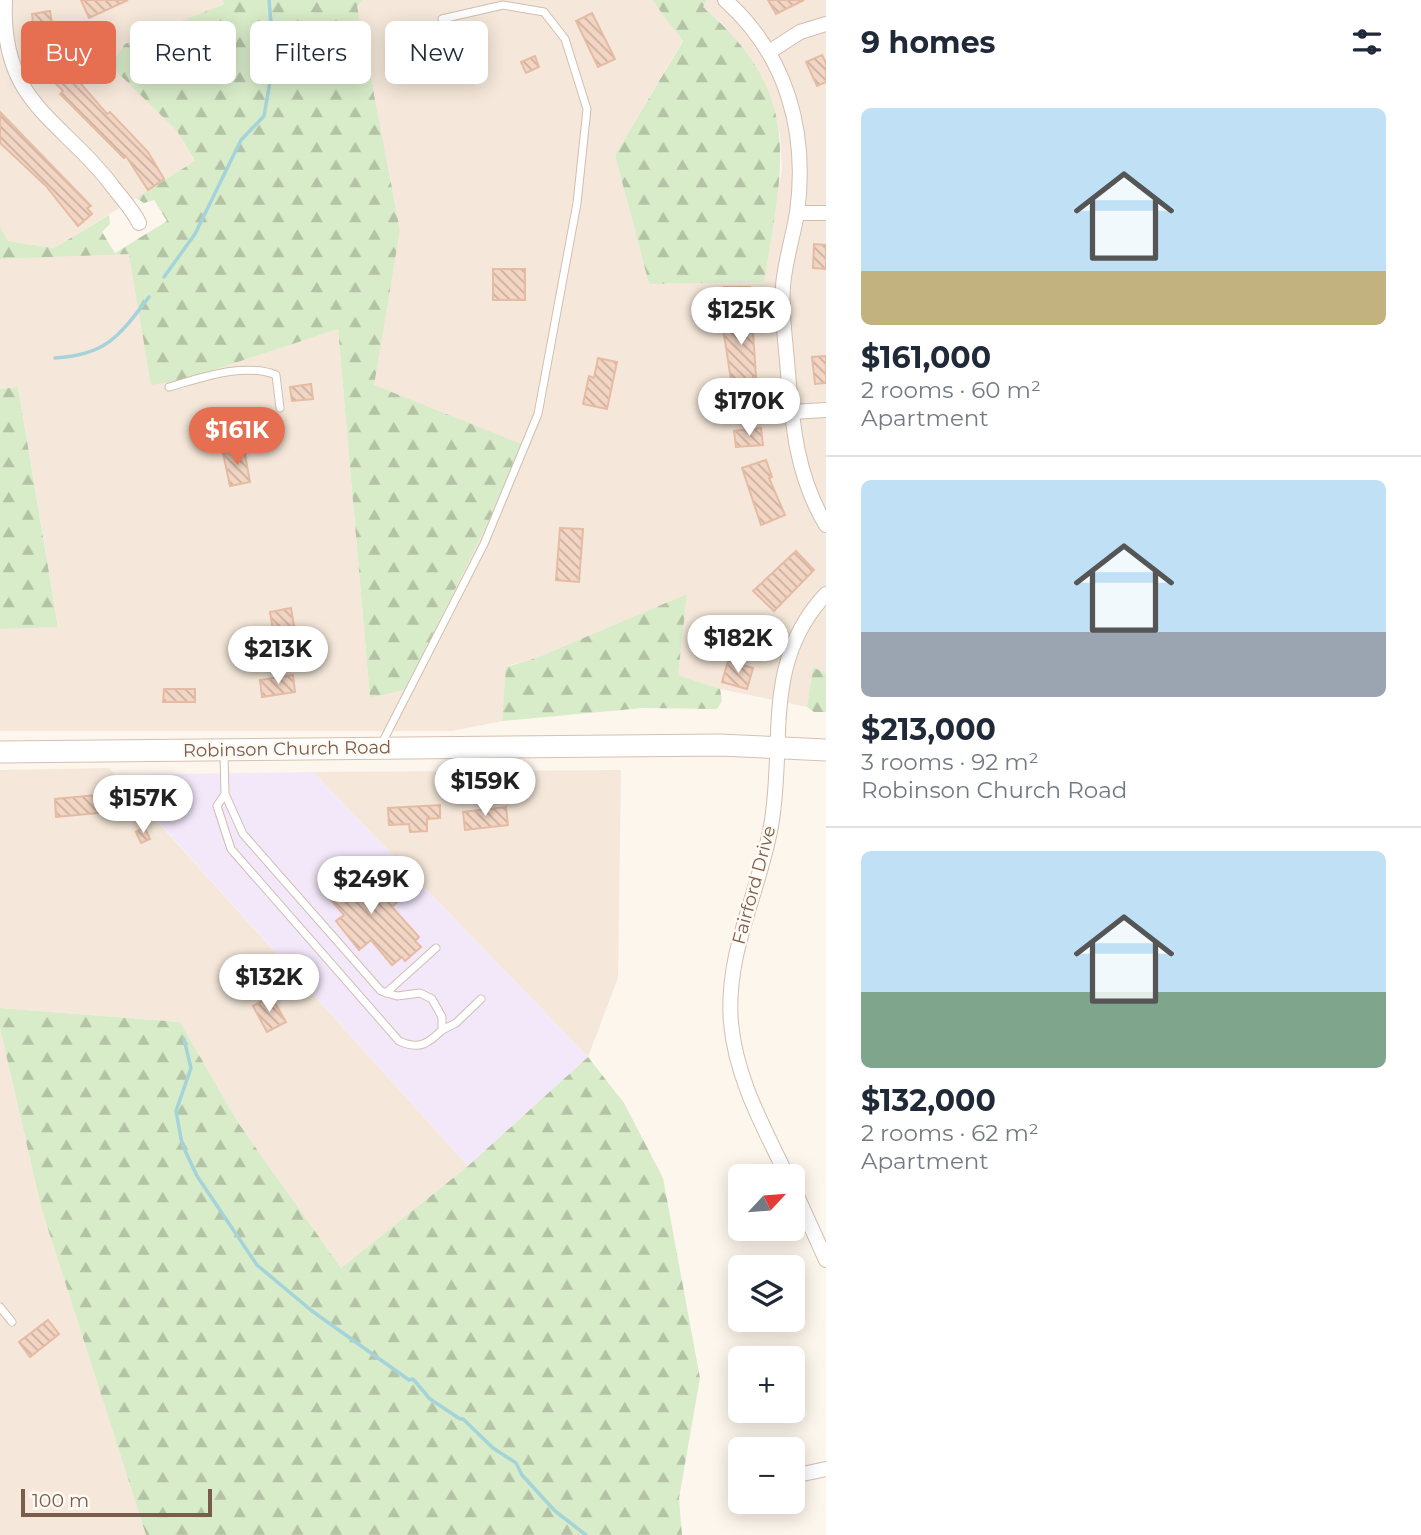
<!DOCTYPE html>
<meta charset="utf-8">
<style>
:root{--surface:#fff;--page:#f2f2f3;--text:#1f2937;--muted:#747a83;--line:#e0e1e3;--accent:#e76f51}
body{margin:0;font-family:Montserrat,sans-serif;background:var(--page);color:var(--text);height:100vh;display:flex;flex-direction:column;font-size:26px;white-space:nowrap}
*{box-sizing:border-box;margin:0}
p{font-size:23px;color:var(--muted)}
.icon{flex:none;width:38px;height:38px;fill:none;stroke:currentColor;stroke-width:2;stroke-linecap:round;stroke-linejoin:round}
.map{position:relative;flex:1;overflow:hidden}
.sheet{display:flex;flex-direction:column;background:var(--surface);width:595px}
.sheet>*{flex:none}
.guide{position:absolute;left:21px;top:21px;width:665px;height:63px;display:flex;gap:14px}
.needle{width:46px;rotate:64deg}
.buttons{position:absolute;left:728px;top:1164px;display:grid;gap:14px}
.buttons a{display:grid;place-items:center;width:77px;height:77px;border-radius:10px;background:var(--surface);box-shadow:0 4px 18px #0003;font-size:35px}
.scale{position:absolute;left:21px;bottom:18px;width:191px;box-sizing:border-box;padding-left:7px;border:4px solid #7a5c4d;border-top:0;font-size:19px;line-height:24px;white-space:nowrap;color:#7a5c4d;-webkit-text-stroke:5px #fffaf3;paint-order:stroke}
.price{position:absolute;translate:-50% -60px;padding:0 16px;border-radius:24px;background:#fff;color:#222;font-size:23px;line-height:46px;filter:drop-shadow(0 2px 4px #0008)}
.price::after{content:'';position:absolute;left:50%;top:42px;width:21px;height:16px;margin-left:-10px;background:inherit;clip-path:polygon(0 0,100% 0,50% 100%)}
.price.on{background:var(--accent);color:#fff}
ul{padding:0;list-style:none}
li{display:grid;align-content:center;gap:14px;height:371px;padding:0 35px}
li+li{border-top:2px solid var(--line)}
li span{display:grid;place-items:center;height:217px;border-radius:10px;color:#555}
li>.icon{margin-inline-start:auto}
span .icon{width:126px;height:126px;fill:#fffc;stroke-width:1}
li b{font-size:30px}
h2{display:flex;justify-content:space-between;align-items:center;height:84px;padding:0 35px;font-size:30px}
.chip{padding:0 24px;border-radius:10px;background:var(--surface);box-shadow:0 4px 18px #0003;font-size:24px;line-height:63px}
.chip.on{background:var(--accent);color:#fff}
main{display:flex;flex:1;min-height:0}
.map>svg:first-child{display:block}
.residential{fill:#f5e8da}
.education{fill:#f3e8fa}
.forest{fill:url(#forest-firs)}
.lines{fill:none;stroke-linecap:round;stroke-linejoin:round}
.stream{stroke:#a5d3da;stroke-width:3.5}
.building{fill:url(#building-back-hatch);stroke:#e6bba3;stroke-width:2}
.lane-casing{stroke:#d1beb0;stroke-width:9}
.street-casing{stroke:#d1beb0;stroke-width:16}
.secondary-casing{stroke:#d6c0b0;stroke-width:23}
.lane{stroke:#fff;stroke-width:7}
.street{stroke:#fff;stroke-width:14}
.secondary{stroke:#fff;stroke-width:21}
.labels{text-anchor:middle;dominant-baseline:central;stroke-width:5;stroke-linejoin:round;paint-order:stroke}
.street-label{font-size:18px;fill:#7a5c4d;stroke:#fffaf3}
</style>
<main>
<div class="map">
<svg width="826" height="1535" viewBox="0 0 826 1535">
<defs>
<pattern id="forest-firs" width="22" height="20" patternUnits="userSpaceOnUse" patternTransform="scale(1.75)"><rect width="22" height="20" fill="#d8ecc9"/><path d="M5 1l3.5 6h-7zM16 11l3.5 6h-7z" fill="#b4c2a5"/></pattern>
<pattern id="building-back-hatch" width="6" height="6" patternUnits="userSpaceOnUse" patternTransform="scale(1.75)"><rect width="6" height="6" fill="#f3d5c3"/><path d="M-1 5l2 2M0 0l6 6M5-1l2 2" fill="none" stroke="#cab0a1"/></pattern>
</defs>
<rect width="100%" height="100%" fill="#fdf6ec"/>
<!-- residential -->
<g class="residential">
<polygon points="0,0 223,0 224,3 110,64 177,131 195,162 54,248 8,241 0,226"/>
<polygon points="363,0 652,0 683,40 615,155 649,284 764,281 782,167 780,135 773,104 724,25 703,7 707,0 826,0 826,674 813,668 807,707 720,689 678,675 687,594 536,658 507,666 502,721 452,731 0,731 0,629 58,626 18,387 0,389 0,259 130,253 186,379 338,329 370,698 405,690 373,385 400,230 356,5"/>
<polygon points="109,768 468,1166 341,1268 239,1124 180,1022 0,1008 0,770"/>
<polygon points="621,770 618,978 588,1057 313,772"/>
<polygon points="0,1028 41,1207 146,1535 0,1535"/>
</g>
<!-- education -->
<polygon class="education" points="313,772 588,1057 468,1166 116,775"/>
<!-- forest -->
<g class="forest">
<polygon points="223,0 363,0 357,6 400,230 374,385 526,446 405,690 370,698 338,329 186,379 151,385 129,254 0,259 0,226 8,241 54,248 109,215 110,224 102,232 115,253 167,221 154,200 144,203 136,198 195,161 177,131 110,65 125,44 224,4"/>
<path d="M652,0H707L703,7C805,95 783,164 764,282L649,284L615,155L683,41Z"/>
<polygon points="18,387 58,627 0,629 0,389"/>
<polygon points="687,594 678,675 720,689 722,701 717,709 643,708 502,721 506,667 536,658"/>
<polygon points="813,667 826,674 826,712 814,712 807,707"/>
<polygon points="0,1008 180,1022 239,1124 341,1268 468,1166 588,1057 624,1103 663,1178 700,1378 679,1498 682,1535 146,1535 41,1207 0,1028"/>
</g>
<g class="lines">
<!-- stream -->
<g class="stream">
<polyline points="164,277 195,234 241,140 264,116 274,59 269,0"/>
<path d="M55,358C107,355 119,336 149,297"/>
<polyline points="184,1039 191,1068 176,1111 182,1144 197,1176 257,1265 312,1311 409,1380 413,1379 430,1399 460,1419 463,1419 493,1448 516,1463 522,1475 555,1511 586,1535"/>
</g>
</g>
<!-- building -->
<g class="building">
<polygon points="81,0 128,0 89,18"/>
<polygon points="768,0 804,0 776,14"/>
<polygon points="50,11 54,35 52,36 64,75 69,70 107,114 110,112 148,152 164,179 148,190 126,156 124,158 60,94 63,91 43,70 36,49 32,14"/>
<polygon points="592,13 615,59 598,67 576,21"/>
<polygon points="822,55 826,63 826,82 817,86 806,62"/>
<polygon points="535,56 539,67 526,73 521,62"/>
<polygon points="0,112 91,206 87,208 92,214 78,226 46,186 0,143"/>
<polygon points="814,244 826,245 826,269 813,268"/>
<rect x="493" y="269" width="32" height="31"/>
<polygon points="724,287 750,287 756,377 753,377 760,407 736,412 722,322 726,322"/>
<polygon points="826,356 826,383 815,384 812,357"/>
<polygon points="598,358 617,362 607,409 583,404 589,376 594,378"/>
<polygon points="311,384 313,399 292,401 290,387"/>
<polygon points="761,428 763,445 736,447 734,431"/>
<polygon points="244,449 250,482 230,486 223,453"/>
<polygon points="766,460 772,477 769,478 785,515 761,525 742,468"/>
<polygon points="560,528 583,529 579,582 556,580"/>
<polygon points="796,551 814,570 774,611 753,591"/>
<polygon points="291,608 294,626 273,630 270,612"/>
<polygon points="743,622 766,631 759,648 736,639"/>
<polygon points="728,661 753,668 747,689 722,682"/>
<polygon points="293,675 295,692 262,697 260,680"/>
<polygon points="164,689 195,689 195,702 163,702"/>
<polygon points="107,794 109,812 56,817 55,799"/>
<polygon points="440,805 440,818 427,819 427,831 410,832 409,824 389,825 388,808"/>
<polygon points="506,807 508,825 465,830 463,812"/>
<polygon points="144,827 150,839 141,843 136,832"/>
<polygon points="349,863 372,889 379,882 397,902 392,907 419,937 415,941 421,947 405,961 402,957 392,965 371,940 359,950 336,921 344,915 323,891 328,887 325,884"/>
<polygon points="271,996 286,1022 267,1032 253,1006"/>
<polygon points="48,1320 59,1334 30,1357 19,1342"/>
</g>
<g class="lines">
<defs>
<g id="lane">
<path d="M169,387C201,378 244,362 276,375L280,408"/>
<polyline points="381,745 484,544 538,414 577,203 587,109 565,39 544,12 503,5 442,19"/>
<path d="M224,754L225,794L243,834L381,991L397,996L420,993L432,999L442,1017V1030C428,1044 419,1050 399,1041L231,849L217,806L225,794"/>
<polyline points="386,993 436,948"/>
<polyline points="442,1030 456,1023 481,999"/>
<polyline points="0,1307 12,1322"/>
</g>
<g id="street">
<path d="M5,0C0,106 64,119 117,192C125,202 134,212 139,223"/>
<path d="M725,0C787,55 808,132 797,213C793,237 785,261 783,286C781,311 785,336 787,361C792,419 795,474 826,525"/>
<polyline points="769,52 800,32 826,24"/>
<polyline points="797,213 826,213"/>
<polyline points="791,412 826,410"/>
<path d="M787,1176C763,1126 736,1078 731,1023C725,953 759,893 771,826C786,743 761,663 826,594"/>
<polyline points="793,1187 826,1260"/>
<polyline points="793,1476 826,1469"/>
</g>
<polyline id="secondary" points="0,752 719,745 826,750"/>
</defs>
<!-- lane casing -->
<use href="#lane" class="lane-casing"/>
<!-- street casing -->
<use href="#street" class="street-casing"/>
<!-- secondary casing -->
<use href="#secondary" class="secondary-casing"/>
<!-- lane -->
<use href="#lane" class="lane"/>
<!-- street -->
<use href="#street" class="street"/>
<!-- secondary -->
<use href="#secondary" class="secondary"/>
</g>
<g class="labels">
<!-- street labels -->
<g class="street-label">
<text transform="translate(287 749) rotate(-1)">Robinson Church Road</text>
<text transform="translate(754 885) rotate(-75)">Fairford Drive</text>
</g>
</g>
</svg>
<div class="buttons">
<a><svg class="needle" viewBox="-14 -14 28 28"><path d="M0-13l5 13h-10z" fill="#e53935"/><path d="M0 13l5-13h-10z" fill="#747a83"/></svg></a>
<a><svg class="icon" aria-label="layers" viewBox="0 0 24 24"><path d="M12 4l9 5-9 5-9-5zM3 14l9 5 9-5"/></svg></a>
<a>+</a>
<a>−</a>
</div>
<div class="scale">100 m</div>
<b class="price" style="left:741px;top:347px">$125K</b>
<b class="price" style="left:749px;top:438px">$170K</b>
<b class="price on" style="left:237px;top:467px">$161K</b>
<b class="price" style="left:738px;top:675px">$182K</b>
<b class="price" style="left:278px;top:686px">$213K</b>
<b class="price" style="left:485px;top:818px">$159K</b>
<b class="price" style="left:143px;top:835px">$157K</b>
<b class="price" style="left:371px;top:916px">$249K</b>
<b class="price" style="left:269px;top:1014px">$132K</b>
<div class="guide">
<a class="chip on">Buy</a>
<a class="chip">Rent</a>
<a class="chip">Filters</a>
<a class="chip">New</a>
</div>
</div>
<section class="sheet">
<h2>9 homes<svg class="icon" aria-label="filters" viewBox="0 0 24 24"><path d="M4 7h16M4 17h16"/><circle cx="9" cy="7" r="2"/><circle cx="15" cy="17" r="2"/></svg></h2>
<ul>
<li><span style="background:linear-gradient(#bfe0f5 75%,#c2b280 0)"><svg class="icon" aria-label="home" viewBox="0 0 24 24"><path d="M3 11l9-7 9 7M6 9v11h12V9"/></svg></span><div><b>$161,000</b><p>2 rooms · 60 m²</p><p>Apartment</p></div></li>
<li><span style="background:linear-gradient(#bfe0f5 70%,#9aa5b1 0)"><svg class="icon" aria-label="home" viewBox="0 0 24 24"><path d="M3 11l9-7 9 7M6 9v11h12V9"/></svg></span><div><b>$213,000</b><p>3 rooms · 92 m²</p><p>Robinson Church Road</p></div></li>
<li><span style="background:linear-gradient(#bfe0f5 65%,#7fa58c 0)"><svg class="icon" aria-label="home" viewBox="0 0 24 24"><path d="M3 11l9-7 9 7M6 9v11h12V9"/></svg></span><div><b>$132,000</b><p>2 rooms · 62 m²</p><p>Apartment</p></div></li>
</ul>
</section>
</main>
